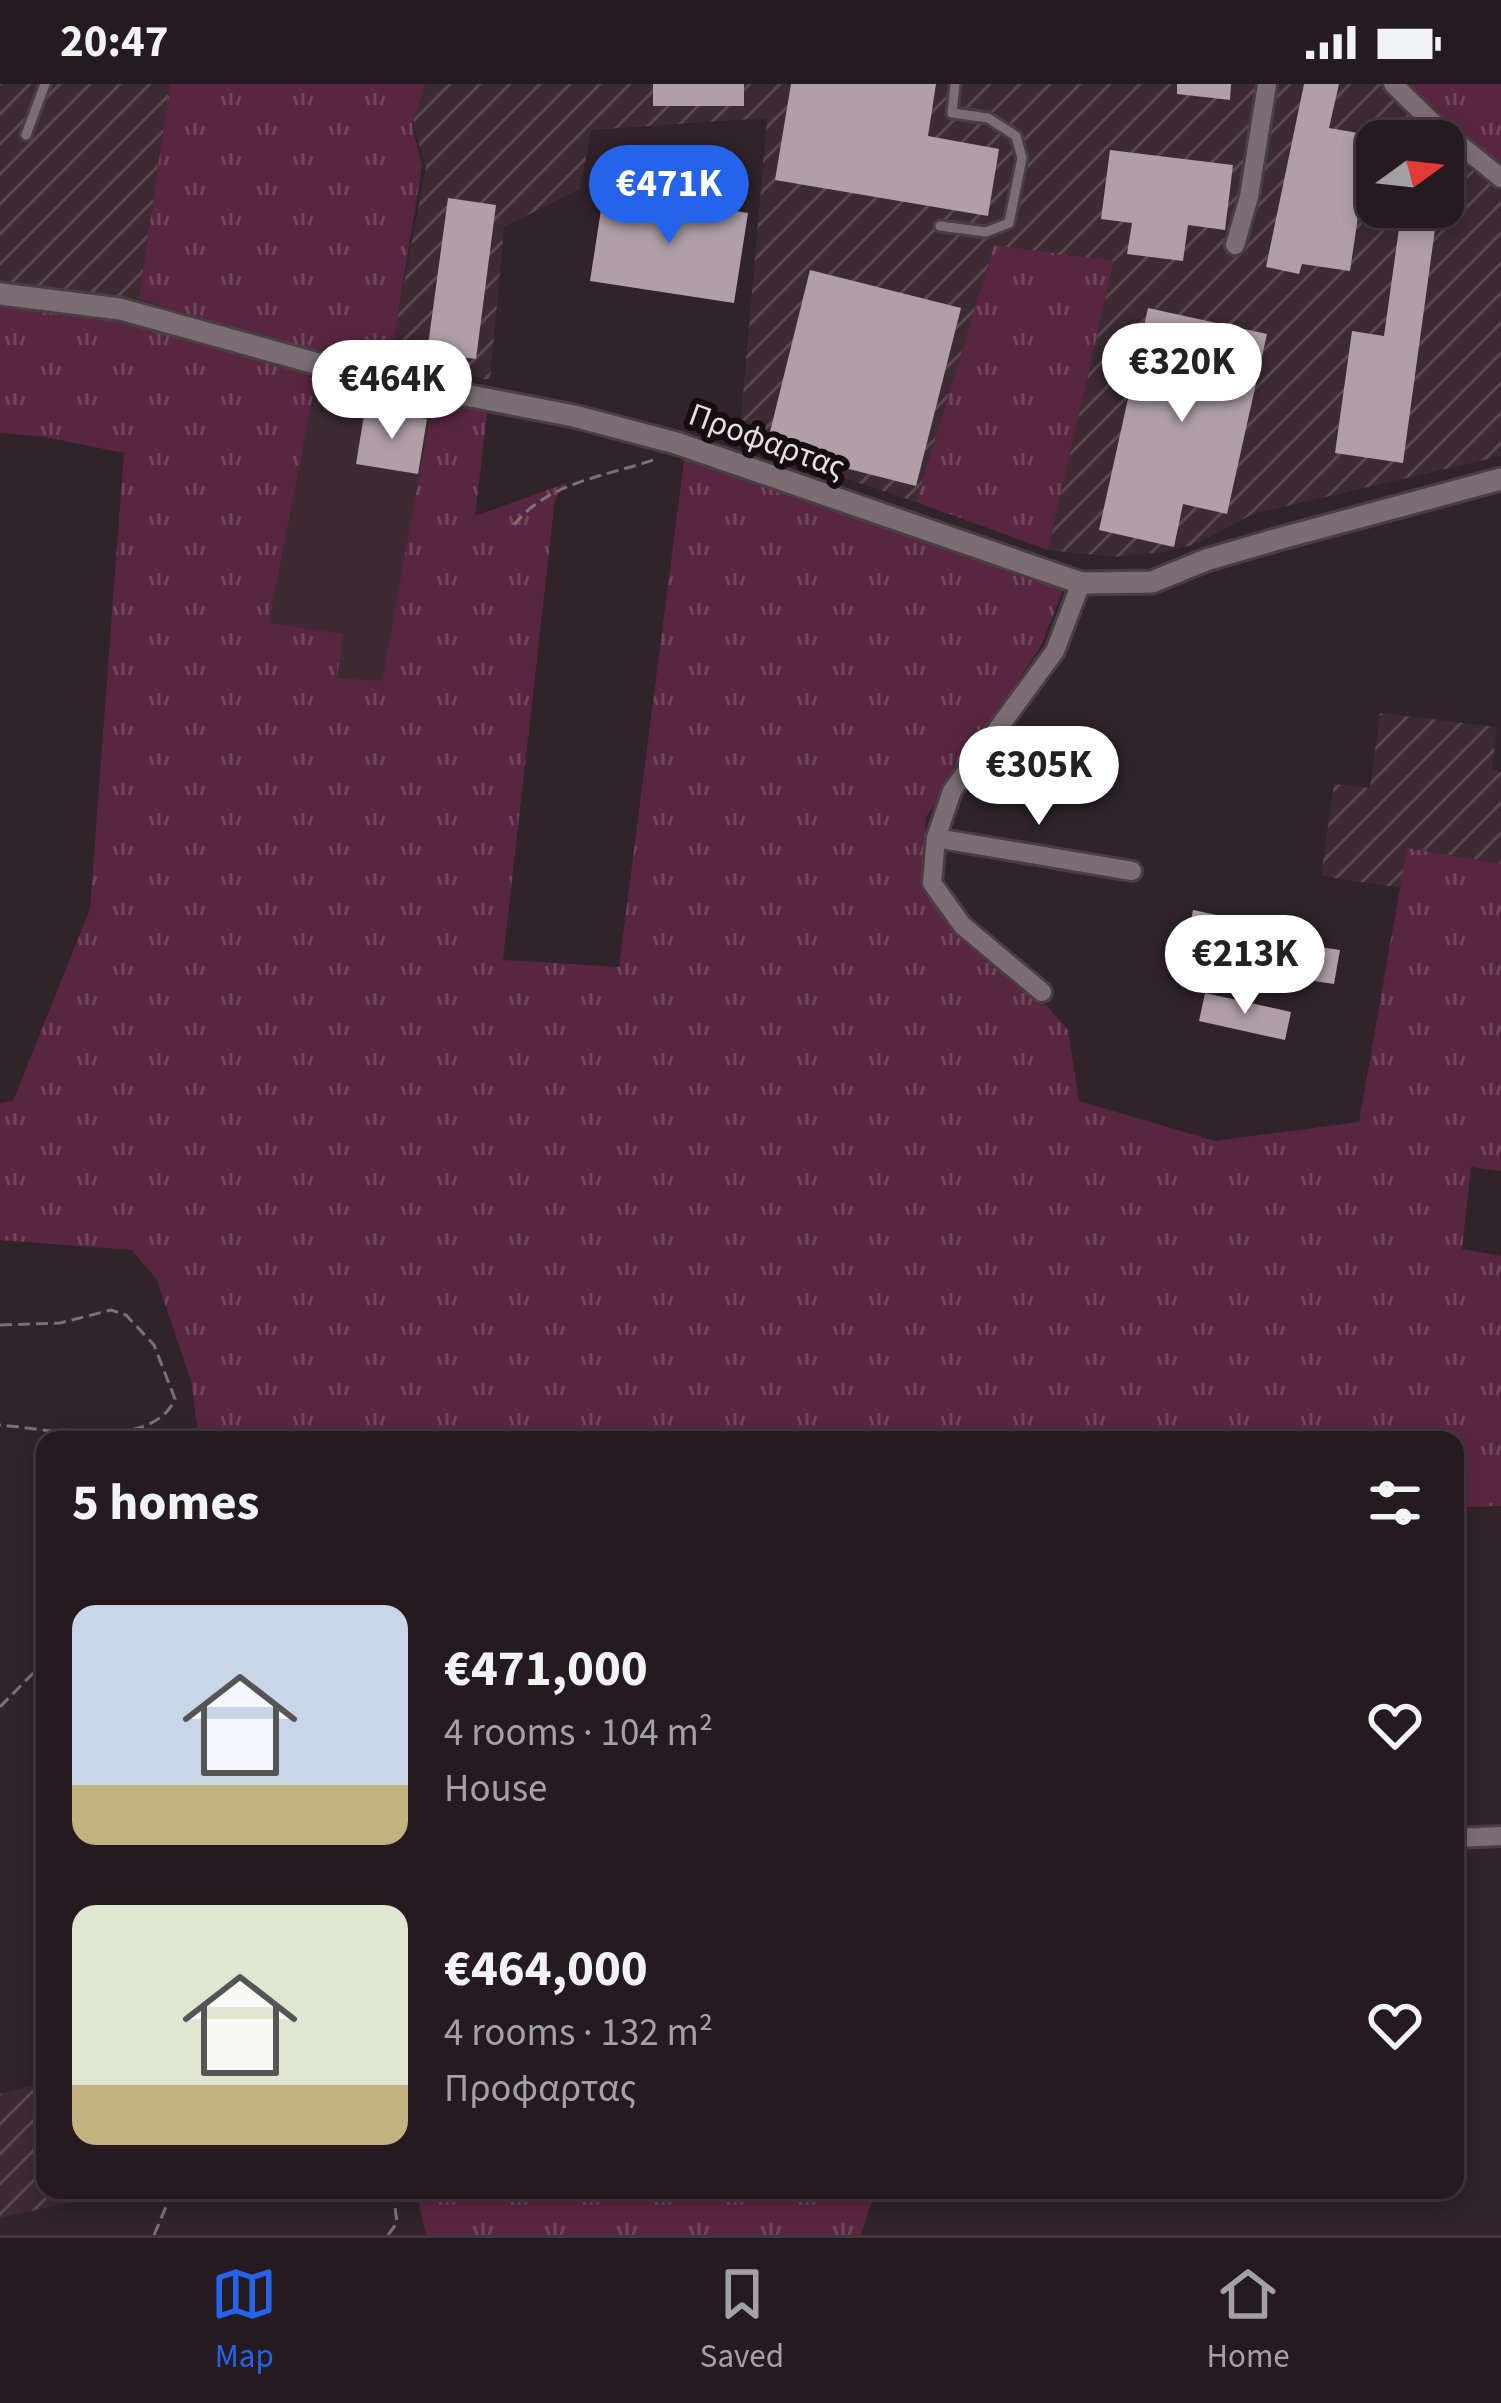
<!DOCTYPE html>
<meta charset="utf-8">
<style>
:root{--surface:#241a1f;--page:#2c2328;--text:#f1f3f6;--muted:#a3a1a4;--line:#41383d;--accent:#2563eb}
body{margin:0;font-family:"Source Sans 3",sans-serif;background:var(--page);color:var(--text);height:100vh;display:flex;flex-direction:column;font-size:45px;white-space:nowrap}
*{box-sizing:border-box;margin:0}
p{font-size:39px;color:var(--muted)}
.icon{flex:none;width:66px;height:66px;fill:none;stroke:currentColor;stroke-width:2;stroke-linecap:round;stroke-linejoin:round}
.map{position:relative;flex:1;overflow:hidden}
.details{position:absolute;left:36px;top:1347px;width:1428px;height:768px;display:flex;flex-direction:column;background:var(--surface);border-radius:24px;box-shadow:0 6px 18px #0003,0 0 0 3px var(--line)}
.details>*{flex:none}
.needle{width:78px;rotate:75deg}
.controls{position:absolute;left:1356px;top:36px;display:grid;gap:24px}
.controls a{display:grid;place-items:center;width:108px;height:108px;border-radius:24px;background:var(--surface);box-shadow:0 6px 18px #0003,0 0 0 3px var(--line);font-size:60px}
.price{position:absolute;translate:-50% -102px;padding:0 27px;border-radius:42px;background:#fff;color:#222;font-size:39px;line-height:78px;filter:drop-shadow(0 3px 6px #0008)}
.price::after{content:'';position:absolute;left:50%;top:72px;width:36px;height:27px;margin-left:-18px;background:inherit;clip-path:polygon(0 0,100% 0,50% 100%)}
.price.active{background:var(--accent);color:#fff}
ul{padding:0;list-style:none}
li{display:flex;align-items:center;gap:36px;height:300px;padding:0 36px}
li span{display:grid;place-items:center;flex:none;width:336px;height:240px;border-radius:24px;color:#555}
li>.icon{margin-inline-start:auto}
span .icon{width:144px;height:144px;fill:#fffc;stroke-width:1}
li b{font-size:51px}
h2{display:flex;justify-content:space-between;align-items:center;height:144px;padding:0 36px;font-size:51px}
.status{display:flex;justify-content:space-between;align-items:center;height:84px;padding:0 60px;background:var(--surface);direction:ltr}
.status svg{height:33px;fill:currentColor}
.dock{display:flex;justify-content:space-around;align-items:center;height:168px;border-top:3px solid var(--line);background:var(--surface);font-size:33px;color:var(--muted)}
.dock a{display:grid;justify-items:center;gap:6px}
.dock .active{color:var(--accent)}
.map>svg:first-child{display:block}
.built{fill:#3d2a33}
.industrial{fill:url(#industrial-furrows)}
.grass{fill:url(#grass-tufts)}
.building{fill:#b09fa7}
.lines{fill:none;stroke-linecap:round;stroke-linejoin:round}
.service-casing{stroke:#493e43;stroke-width:15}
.minor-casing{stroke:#493e43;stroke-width:24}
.tertiary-casing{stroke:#493e43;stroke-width:27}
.path{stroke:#7b7075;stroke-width:3;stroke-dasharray:12 6;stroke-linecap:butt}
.service{stroke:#7c6d74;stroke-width:9}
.minor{stroke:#7c6d74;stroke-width:18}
.tertiary{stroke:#7c6d74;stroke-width:21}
.labels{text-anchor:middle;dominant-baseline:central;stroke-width:12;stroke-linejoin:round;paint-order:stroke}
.street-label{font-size:33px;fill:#e7dee2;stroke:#140e11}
</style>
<div class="status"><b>20:47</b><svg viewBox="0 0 49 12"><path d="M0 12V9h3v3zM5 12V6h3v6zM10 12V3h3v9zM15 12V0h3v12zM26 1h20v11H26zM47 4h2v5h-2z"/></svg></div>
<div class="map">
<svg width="1501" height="2151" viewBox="0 0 1501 2151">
<defs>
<pattern id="industrial-furrows" width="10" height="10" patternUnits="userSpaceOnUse" patternTransform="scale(3)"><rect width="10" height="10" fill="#3d2a33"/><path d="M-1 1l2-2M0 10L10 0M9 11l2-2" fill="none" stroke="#594850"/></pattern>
<pattern id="grass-tufts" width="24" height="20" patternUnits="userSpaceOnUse" patternTransform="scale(3)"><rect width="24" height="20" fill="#592641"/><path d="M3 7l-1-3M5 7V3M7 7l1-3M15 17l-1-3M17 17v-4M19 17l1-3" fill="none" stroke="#71455c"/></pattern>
</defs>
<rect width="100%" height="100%" fill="#302329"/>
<!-- built -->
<polygon class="built" points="317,291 433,315 382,598 336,594 342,550 269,540"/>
<!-- industrial -->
<g class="industrial">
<polygon points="0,0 170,0 139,215 0,197"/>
<polygon points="422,0 1382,0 1410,32 1442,57 1377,57 1377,123 1443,123 1443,58 1501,103 1501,372 1253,430 1196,460 1163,468 1115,473 1048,466 1114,178 994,162 916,418 739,358 767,34 591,46 580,105 504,143 490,296 389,279 426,83 413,40"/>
<polygon points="1380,629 1497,643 1492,685 1501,688 1501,780 1408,764 1402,804 1321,792 1334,700 1370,704"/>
<polygon points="45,1998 45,2106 79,2106 81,2116 0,2134 0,2010"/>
</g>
<!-- grass -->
<g class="grass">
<polygon points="170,0 425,0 412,41 422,82 389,286 339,278 139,215"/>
<polygon points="1410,0 1501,0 1501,81 1444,39"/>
<polygon points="994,161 1114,177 1048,466 916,418"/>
<polygon points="0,220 84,227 199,254 317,291 269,539 343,550 337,594 382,597 433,315 488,322 475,432 567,399 555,414 503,876 619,883 684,377 675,368 1065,501 1041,562 926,733 922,797 963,851 1047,922 1068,946 1079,1017 1215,1057 1359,1038 1407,764 1501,780 1501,1087 1471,1083 1462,1165 1501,1172 1501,1422 1461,1423 1455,1356 199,1356 191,1297 157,1196 132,1166 0,1156 0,1019 13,1017 90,825 124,369 45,353 0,349"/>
<polygon points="416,2106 875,2106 861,2151 426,2151"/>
</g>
<!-- building -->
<g class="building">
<rect x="653" y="0" width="91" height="22"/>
<polygon points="791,0 936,0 928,52 999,65 988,132 775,96"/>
<polygon points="1177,0 1231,0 1230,16 1177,10"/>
<polygon points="1304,0 1339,0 1329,44 1370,51 1350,187 1302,180 1299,190 1266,183"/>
<polygon points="1110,66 1233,81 1225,146 1188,141 1183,177 1127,170 1132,139 1101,135"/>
<polygon points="1443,88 1459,90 1451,139 1443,139"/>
<polygon points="604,106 748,129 734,219 590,197"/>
<polygon points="448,114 496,121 476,275 427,269"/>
<polygon points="1402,123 1438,123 1403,379 1335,369 1352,247 1384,252"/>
<polygon points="810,186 961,224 916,402 766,364"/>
<polygon points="1148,224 1267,250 1227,430 1183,420 1174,463 1099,446"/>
<polygon points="365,325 427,335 418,390 356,380"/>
<polygon points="1193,826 1254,839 1244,886 1184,873"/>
<polygon points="1320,863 1340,866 1334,900 1314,897"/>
<polygon points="1205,909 1291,928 1285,956 1199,937"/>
</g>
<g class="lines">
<defs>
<g id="service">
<polyline points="26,51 45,0"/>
<polyline points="940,142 986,148 1009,139 1022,74 1016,52 988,34 952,29 955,0"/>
</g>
<g id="minor">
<polyline points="1393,0 1432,38 1501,94"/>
<polyline points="1235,161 1249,113 1267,0"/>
<polyline points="936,754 1132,787"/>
<polyline points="1042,908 962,841 932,799 936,754 952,707 1055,567 1081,499"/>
<polyline points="1455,1754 1501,1752"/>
</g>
<polyline id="tertiary" points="0,210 120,225 351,289 574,332 676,359 1081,499 1152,498 1206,476 1278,455 1501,395"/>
</defs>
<!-- service casing -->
<use href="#service" class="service-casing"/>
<!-- minor casing -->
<use href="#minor" class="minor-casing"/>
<!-- tertiary casing -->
<use href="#tertiary" class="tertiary-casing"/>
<!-- path -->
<g class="path">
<path d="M514,441C547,398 608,392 656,375"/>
<path d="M0,1241L60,1239L111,1226L126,1231L154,1261L175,1315C152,1368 47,1345 0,1341"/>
<polyline points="0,1623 45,1577"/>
<polyline points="77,2106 77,2107"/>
<polyline points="154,2151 166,2123 168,2106"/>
<polyline points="388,2151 397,2139 393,2106"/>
</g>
<!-- service -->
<use href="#service" class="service"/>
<!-- minor -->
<use href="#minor" class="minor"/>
<!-- tertiary -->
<use href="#tertiary" class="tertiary"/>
</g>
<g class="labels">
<!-- street labels -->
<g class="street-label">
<text transform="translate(767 357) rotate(20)">Προφαρτας</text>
</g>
</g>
</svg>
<div class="controls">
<a><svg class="needle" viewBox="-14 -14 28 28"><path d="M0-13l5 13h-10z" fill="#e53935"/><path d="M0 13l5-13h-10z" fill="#a3a1a4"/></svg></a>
</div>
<b class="price active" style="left:669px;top:163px">€471K</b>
<b class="price" style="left:1182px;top:341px">€320K</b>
<b class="price" style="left:392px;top:358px">€464K</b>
<b class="price" style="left:1039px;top:744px">€305K</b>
<b class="price" style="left:1245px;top:933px">€213K</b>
<section class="details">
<h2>5 homes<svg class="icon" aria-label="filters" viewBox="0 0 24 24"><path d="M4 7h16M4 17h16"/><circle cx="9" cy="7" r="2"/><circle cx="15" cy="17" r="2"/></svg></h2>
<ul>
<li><span style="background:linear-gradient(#c9d6e8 75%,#c2b280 0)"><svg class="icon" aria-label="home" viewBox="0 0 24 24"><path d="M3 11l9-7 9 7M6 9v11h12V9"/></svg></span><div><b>€471,000</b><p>4 rooms · 104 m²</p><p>House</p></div><svg class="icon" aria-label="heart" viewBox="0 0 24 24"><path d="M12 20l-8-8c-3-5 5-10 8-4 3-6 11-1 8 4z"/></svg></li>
<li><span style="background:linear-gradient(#dfe7d0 75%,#c2b280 0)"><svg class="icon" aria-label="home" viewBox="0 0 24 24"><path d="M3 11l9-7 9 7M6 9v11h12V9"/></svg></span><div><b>€464,000</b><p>4 rooms · 132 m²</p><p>Προφαρτας</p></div><svg class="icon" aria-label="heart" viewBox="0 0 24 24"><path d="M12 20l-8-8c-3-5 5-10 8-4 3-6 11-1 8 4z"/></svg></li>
</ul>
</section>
</div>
<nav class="dock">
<a class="active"><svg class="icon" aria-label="map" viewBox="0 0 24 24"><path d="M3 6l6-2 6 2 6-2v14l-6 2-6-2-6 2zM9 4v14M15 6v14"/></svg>Map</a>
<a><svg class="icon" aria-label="saved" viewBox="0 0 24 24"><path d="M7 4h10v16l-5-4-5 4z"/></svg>Saved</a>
<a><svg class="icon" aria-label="home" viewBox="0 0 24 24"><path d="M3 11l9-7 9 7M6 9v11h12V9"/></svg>Home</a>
</nav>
